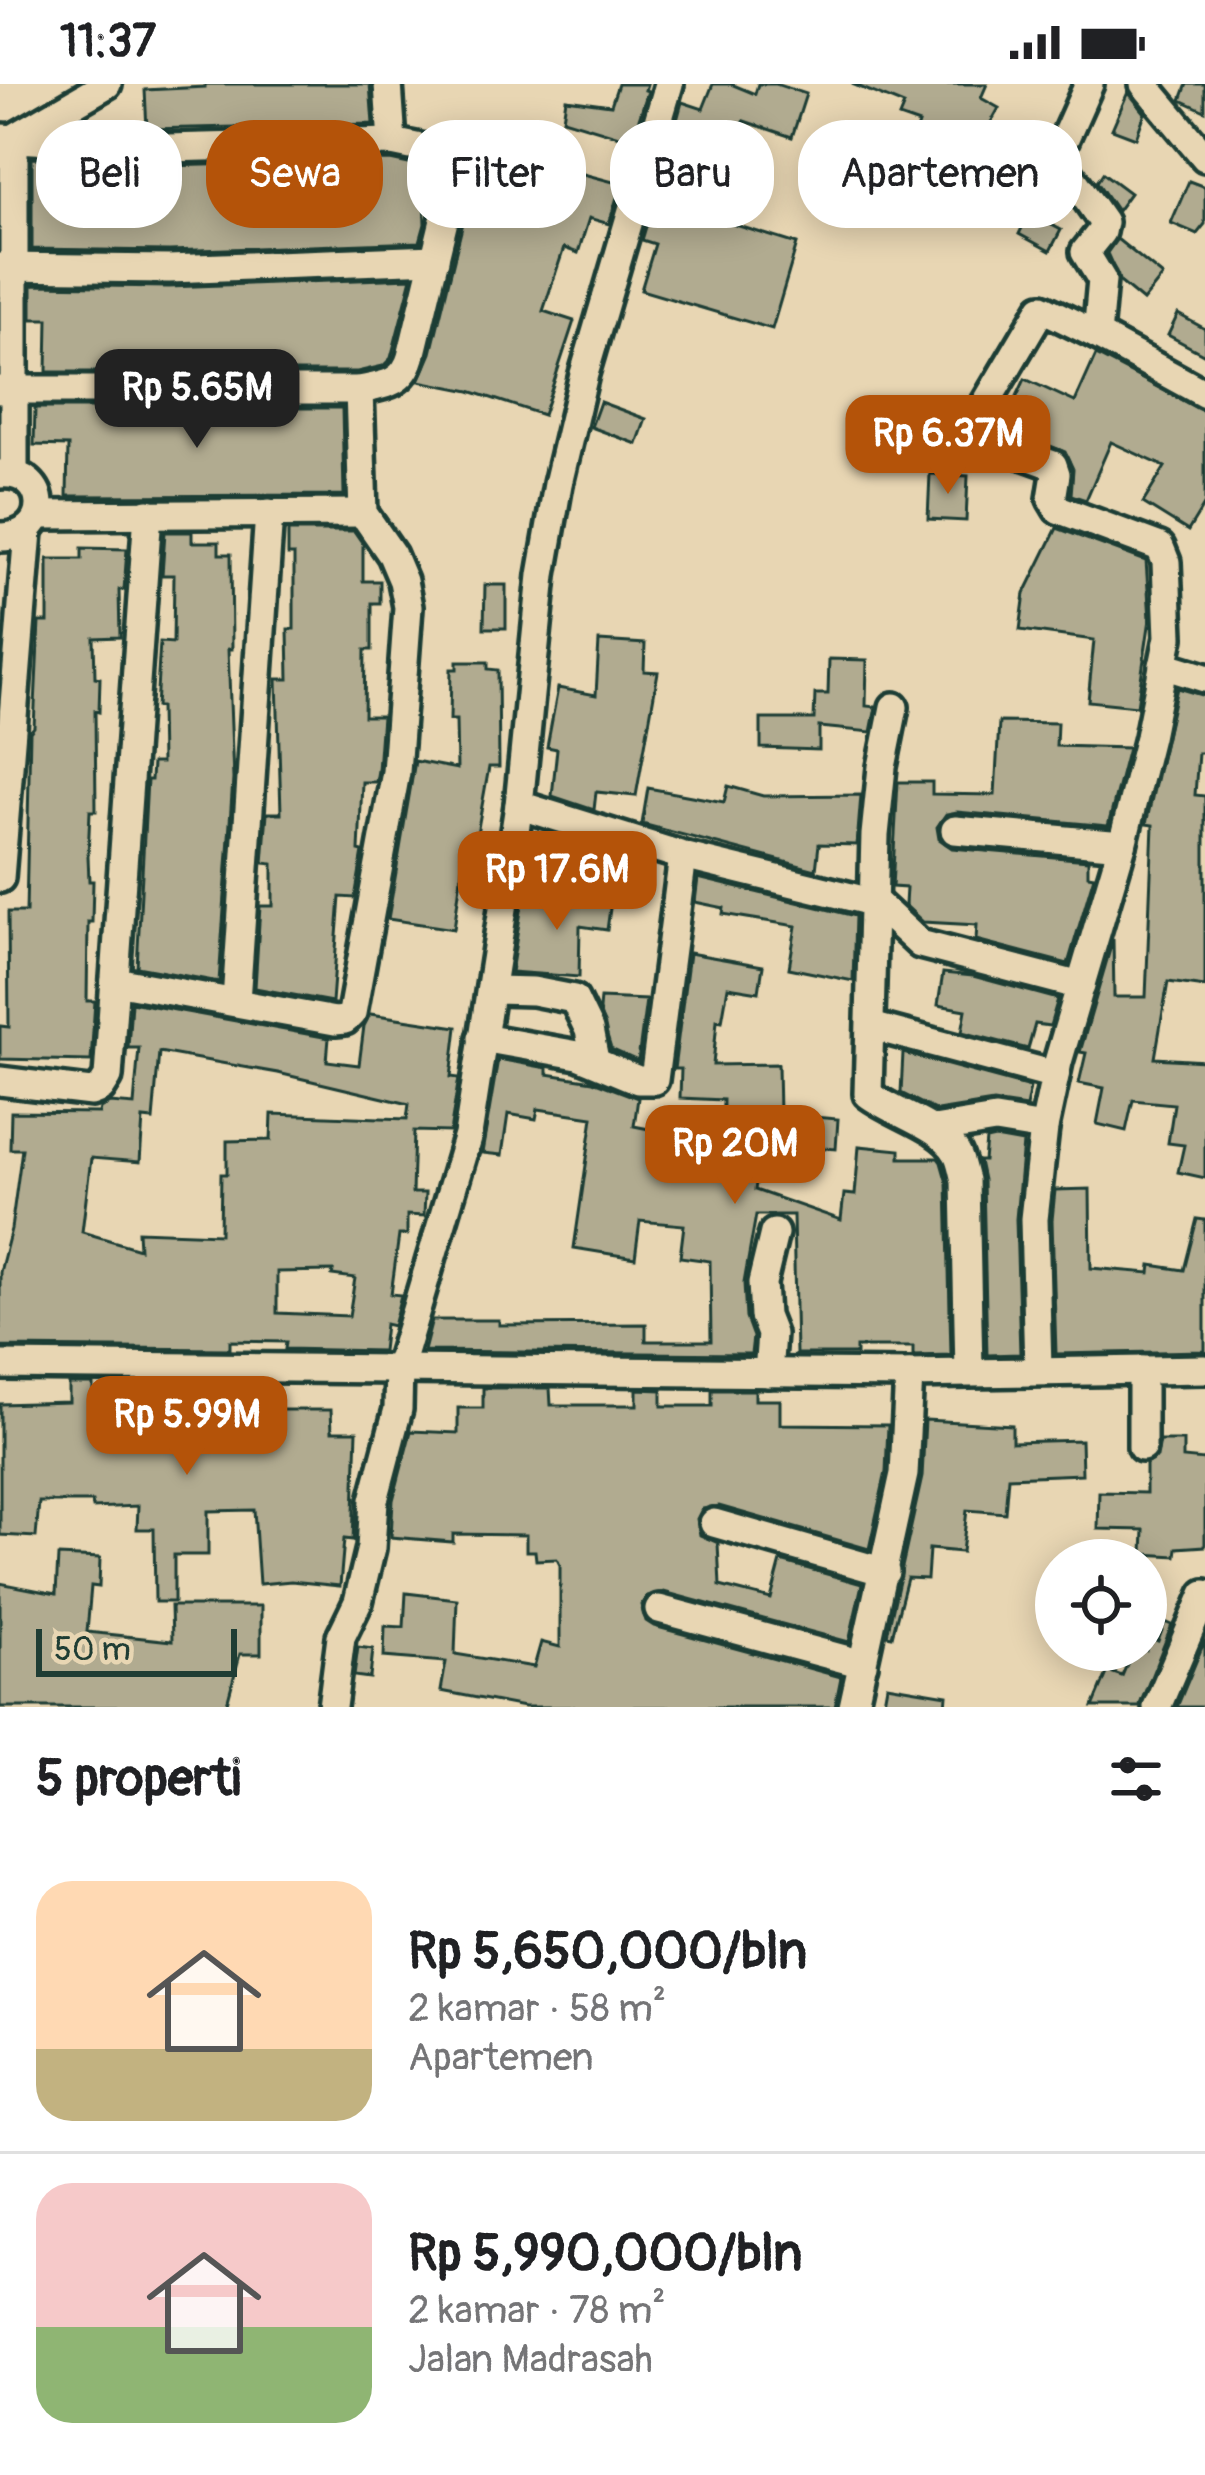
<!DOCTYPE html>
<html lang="id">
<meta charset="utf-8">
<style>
:root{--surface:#fff;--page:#f2f2f2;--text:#202124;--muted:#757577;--line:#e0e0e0;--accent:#b45309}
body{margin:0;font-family:Pangolin,sans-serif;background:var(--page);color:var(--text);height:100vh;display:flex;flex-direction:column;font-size:45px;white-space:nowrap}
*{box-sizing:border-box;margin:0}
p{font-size:39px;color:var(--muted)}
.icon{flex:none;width:66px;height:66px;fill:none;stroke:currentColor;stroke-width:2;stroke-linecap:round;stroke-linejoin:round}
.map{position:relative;height:1623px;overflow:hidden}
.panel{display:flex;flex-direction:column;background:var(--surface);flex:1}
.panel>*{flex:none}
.banner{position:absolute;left:36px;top:36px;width:1134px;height:108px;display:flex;gap:24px}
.buttons{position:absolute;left:1035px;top:1455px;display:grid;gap:24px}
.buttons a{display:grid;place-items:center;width:132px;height:132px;border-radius:50%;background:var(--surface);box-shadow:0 6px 30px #0003;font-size:60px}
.scale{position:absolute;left:36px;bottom:30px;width:201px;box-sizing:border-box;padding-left:12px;border:6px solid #1f3d34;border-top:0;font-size:33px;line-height:42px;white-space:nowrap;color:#1f3d34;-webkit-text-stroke:9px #e8d6b3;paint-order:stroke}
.price{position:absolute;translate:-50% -102px;padding:0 27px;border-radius:24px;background:var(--accent);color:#fff;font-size:39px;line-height:78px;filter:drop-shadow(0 3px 6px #0008)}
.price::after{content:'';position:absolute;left:50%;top:72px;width:36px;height:27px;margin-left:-18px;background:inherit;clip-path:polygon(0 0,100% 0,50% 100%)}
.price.selected{background:#222;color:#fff}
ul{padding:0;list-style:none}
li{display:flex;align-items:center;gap:36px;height:300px;padding:0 36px}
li+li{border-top:3px solid var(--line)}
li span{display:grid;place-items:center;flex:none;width:336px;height:240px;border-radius:36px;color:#555}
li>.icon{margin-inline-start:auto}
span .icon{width:144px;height:144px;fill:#fffc;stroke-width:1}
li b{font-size:51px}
h2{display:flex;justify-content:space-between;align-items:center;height:144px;padding:0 36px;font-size:51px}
.pill{padding:0 42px;border-radius:48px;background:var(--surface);box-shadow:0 6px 30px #0003;font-size:42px;line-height:108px}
.pill.selected{background:var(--accent);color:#fff}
.status{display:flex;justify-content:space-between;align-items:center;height:84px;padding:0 60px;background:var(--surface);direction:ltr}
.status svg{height:33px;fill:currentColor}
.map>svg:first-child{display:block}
.building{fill:#b1ab90;stroke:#1f3d34;stroke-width:3;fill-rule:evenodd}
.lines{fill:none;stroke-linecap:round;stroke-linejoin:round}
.minor-casing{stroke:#1f3d34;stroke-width:36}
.minor{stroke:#e8d6b3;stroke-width:27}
</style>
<div class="status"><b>11:37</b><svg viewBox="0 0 49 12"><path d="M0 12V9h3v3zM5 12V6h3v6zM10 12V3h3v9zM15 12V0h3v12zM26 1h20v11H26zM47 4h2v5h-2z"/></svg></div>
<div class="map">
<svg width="1205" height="1623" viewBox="0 0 1205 1623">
<rect width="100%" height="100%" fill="#e8d6b3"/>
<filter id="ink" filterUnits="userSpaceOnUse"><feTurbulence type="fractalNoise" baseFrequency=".00833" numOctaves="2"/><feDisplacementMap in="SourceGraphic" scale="24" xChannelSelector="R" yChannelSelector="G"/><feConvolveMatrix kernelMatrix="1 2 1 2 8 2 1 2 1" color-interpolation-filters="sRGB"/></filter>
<g filter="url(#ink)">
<!-- building -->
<g class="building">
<polygon points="205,0 370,0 373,40 147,45 145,6 205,3"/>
<polygon points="618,0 647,0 645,6 648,7 632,56 563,35 566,15 611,21"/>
<polygon points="713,0 731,0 755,10 758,0 776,0 806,10 792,53 744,37 732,71 690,56 688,64 671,58 682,18 703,25"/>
<polygon points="852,0 987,0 981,14 999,24 976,65 980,67 969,100 906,79 919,40 899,33 904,21"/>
<polygon points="1187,0 1205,0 1205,27 1181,16"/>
<polygon points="1128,8 1145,29 1136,54 1112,45"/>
<polygon points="32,74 167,82 390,76 423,83 425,140 420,158 169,167 32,165"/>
<polygon points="1035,76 1060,107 1055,116 1024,98"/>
<polygon points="572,87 621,100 609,140 589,134 578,169 564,164 543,227 574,237 543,331 470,307 419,297 431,269 475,90 519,100 514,120 559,134"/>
<polygon points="1103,89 1130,109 1117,127 1097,98"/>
<polygon points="1189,97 1205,103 1205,140 1197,150 1171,139"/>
<polygon points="656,109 686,119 684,125 797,160 772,245 641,206 655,160 642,156"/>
<polygon points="1029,129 1061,146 1050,167 1019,150"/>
<polygon points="1117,155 1163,192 1143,217 1120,198 1107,169"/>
<polygon points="412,194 391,274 383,282 357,288 47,288 48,235 32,235 32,201 169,203"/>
<polygon points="1178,230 1205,245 1205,271 1168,251"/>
<polygon points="1096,271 1205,328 1205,419 1188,447 1143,419 1165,383 1111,358 1086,416 1071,411 1073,385 1065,368 1000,342 997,338 1006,320 1012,323 1025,295 1075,318"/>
<polygon points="600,318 646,335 637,360 591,343"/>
<polygon points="35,324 342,324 344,411 67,412 68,362 34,361"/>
<polygon points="930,390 968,392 966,437 928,435"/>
<polygon points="1057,444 1146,477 1150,535 1137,622 1088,617 1094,556 1020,546 1025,509"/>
<polygon points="288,447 354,447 363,460 363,497 380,497 380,519 372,519 372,566 365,566 364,632 382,632 378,686 376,698 362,698 359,767 363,768 355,814 340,813 332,918 255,904 260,822 273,822 273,780 263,779 267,729 281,729 277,595 289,595 288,545 294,545 294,471 288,471"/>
<polygon points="165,448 192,448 192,458 219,458 219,470 231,470 232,565 228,565 233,695 219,898 137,883 147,696 151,696 152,679 161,679 160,623 156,623 160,558 173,559 174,491 162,491"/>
<polygon points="82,464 127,465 124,506 119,506 120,553 94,554 95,593 100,594 99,628 95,627 96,727 90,727 88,772 89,797 93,797 92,838 88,838 87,917 95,917 91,977 0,975 0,942 9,943 8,828 26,828 30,648 34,643 39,538 48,538 48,475 82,475"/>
<polygon points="485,501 506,501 506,544 484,544"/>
<polygon points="599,557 645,560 644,587 658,588 636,712 596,708 594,726 552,712 557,665 547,663 558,604 596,611"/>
<polygon points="829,575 867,576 866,622 876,623 871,648 819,643 819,666 761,664 761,635 814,635 815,610 828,610"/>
<polygon points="457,578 488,578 488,585 498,586 499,683 489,683 476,755 485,757 481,781 463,778 454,845 388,835 415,677 457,685 456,636 450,636 451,585 457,585"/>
<polygon points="1177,604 1205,612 1204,669 1198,669 1195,711 1205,712 1205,903 1168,898 1155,974 1205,977 1205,1094 1178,1088 1184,1061 1168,1059 1174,1020 1133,1016 1126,1047 1097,1040 1104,1004 1079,999 1086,969 1080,968 1113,855 1114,913 1146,913 1153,741 1146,740"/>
<polygon points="999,638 1057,639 1056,662 1128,664 1108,742 957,728 946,730 937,743 939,755 952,764 1088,776 1088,791 1094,792 1068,880 976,856 977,841 923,838 905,821 906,804 892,803 898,698 932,698 932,710 995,711"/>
<polygon points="728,702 763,712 861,711 857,761 819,760 816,786 642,740 648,704 724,718"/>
<polygon points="698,794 855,832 853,897 789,884 796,842 723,830 724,824 695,818"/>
<polygon points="573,808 612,810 607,846 580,842 579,893 511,888 523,815 573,816"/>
<polygon points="689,869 763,882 759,908 728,903 722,937 717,936 713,981 778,980 779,1030 838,1035 836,1065 762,1059 755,1106 841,1136 844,1110 855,1111 859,1062 900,1066 900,1074 938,1074 941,1078 947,1099 951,1271 913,1272 913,1263 856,1263 856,1270 796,1270 793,1131 756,1131 744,1199 746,1234 753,1253 751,1270 424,1267 432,1236 499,1236 499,1241 646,1240 646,1257 711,1257 710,1177 680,1173 684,1141 640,1137 635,1174 574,1164 593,1033 538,1025 536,1035 508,1030 502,1071 482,1069 498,975 547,984 547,990 593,997 638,1014 634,1042 654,1046 651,1067 722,1073 723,1016 680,1014 681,985 674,985"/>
<polygon points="943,889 973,892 1058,915 1050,942 1035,940 1028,965 962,948 966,926 938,921"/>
<polygon points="600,914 646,916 638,977 611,965 599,926"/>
<path d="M131,918L329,954L327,977L359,981L364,942L370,930L457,943L451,993L459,994L450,1048L414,1047L412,1109H425L424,1132L407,1131V1151H399L391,1210L401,1211L393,1242L385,1240L382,1267L285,1265L286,1258L230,1257V1265L0,1263V1188L11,1145L22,1065H10L11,1028L99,1029L100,1024L110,1019L134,1021L139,964H128ZM159,968L278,989L409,1020L407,1035L272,1030L271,1056L227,1057V1090H221L220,1150L138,1147L139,1165L82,1148L91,1074L140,1078L143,1035L153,1036ZM333,1187L332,1191L355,1194L349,1232L277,1229V1188Z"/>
<polygon points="903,969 1030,1003 1026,1023 993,1018 937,1027 901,1009"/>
<polygon points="995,1054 1023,1059 1016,1135 1020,1270 987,1271 983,1096 979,1077 984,1077 986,1056"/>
<polygon points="1090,1105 1091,1184 1150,1189 1151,1181 1184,1186 1197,1135 1205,1136 1205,1267 1056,1270 1052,1136 1055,1106"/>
<polygon points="69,1300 93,1300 93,1312 121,1311 121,1320 167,1319 167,1340 219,1341 219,1326 331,1326 332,1347 357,1347 353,1456 344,1455 340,1502 291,1497 259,1500 254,1426 208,1427 208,1471 174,1471 174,1518 155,1518 154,1445 137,1445 138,1422 93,1424 92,1418 39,1418 36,1453 0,1451 0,1320 69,1318"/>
<polygon points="483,1304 550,1304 551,1321 637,1321 637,1305 662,1306 662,1322 712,1322 712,1306 755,1306 755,1316 780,1316 780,1340 888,1341 886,1388 869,1465 719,1422 702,1425 697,1435 700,1451 718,1459 720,1502 771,1515 781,1477 862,1500 849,1558 664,1508 647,1512 641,1521 646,1537 654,1542 841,1593 835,1623 524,1623 441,1607 446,1578 384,1573 385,1542 404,1543 406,1509 457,1515 455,1570 534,1583 541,1558 560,1563 560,1481 557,1475 536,1476 535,1467 526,1467 526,1451 453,1450 453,1458 391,1453 393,1416 411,1347 458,1349 458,1324 483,1324"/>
<polygon points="925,1336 1012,1341 1012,1358 1081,1356 1082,1390 1008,1393 1005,1429 967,1426 962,1468 929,1465 927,1495 907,1494 892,1552 887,1551 922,1393"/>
<polygon points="1160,1357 1183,1357 1183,1374 1205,1376 1205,1462 1177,1464 1176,1472 1143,1470 1144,1446 1098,1445 1099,1408 1146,1409 1146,1380 1157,1373"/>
<polygon points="58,1472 100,1474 99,1503 91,1502 87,1548 172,1557 171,1522 261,1522 261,1570 240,1570 226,1623 0,1623 0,1499 56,1510"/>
<polygon points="1165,1538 1172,1541 1139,1623 1093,1623 1108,1587 1122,1592 1133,1566 1146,1566 1146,1552 1158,1557"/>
<polygon points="1205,1556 1205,1623 1177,1623"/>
<polygon points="358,1563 373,1565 370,1594 354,1592"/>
<polygon points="887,1601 947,1611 946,1623 883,1623"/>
</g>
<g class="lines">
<defs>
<g id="minor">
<polyline points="388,0 392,58"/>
<polyline points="1144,0 1205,73"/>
<path d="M0,54L168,64L392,58L440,68L454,79L456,87L411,273C403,300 384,301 359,306H0"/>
<polyline points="0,183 169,185 435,175"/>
<polyline points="1097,251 1205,310"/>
<polyline points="14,389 14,54 107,0"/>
<path d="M0,390C51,386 53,454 0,453"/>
<polyline points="38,431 363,429"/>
<polyline points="1163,581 1205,594"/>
<path d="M894,623L882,683L875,751L868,1010C893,1029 941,1042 956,1068C961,1075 962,1087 965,1096L969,1288"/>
<polyline points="519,721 683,772 876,819 920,860 1081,902"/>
<polyline points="955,746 1122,761"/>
<polyline points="0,794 28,447"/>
<polyline points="115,897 335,937 345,936 352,929 396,688 408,523 403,497 392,471 363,429 359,306"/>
<polyline points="493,906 533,907 574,915 589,946 595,976"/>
<polyline points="236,917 269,429"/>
<polyline points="871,942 1055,991"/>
<polyline points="482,954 578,971 638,996 654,996 683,772"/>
<polyline points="0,997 91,1008 101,1004 108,993 148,429"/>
<polyline points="934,1046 995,1036 1044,1044"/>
<polyline points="0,1281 909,1290 1205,1285"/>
<polyline points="1038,1285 1034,1135 1044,1044 1058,978 1122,761 1149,653 1169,553 1166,478 1160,463 1058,425 1052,415 1056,390 1053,381 987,357 979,342 980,329 1042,224 1097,251 1102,196 1085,168 1101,148 1103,138 1057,72 1089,0"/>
<polyline points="1142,1286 1142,1363"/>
<polyline points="768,1289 771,1250 764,1232 762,1199 774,1149"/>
<polyline points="714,1439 885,1488"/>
<polyline points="659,1525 863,1580"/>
<polyline points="332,1623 341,1553 358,1518 371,1464 374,1416 398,1325 399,1283 468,1051 519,721 542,491 558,400 584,290 669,0"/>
<polyline points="853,1623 904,1390 909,1290"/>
<polyline points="1157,1623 1205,1510"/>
</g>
</defs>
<!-- minor casing -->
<use href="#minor" class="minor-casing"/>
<!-- minor -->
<use href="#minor" class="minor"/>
</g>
</g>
</svg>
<div class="buttons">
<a><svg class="icon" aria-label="locate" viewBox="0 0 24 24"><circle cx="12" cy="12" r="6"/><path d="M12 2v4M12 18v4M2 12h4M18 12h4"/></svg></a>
</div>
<div class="scale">50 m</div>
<b class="price selected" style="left:197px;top:367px">Rp 5.65M</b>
<b class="price" style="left:948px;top:413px">Rp 6.37M</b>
<b class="price" style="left:557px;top:849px">Rp 17.6M</b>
<b class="price" style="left:735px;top:1123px">Rp 20M</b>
<b class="price" style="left:187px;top:1394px">Rp 5.99M</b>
<div class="banner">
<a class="pill">Beli</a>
<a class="pill selected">Sewa</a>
<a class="pill">Filter</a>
<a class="pill">Baru</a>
<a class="pill">Apartemen</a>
</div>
</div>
<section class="panel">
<h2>5 properti<svg class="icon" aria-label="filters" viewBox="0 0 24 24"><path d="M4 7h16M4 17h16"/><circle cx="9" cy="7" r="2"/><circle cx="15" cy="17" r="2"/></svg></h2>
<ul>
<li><span style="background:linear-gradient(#ffd9b3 70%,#c2b280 0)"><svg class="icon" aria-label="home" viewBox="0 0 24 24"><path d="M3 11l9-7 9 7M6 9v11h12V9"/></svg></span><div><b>Rp 5,650,000/bln</b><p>2 kamar · 58 m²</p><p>Apartemen</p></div></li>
<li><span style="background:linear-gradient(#f6c9c9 60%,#8fb573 0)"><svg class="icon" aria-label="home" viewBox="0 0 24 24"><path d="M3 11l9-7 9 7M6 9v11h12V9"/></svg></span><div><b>Rp 5,990,000/bln</b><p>2 kamar · 78 m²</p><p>Jalan Madrasah</p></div></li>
</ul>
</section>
